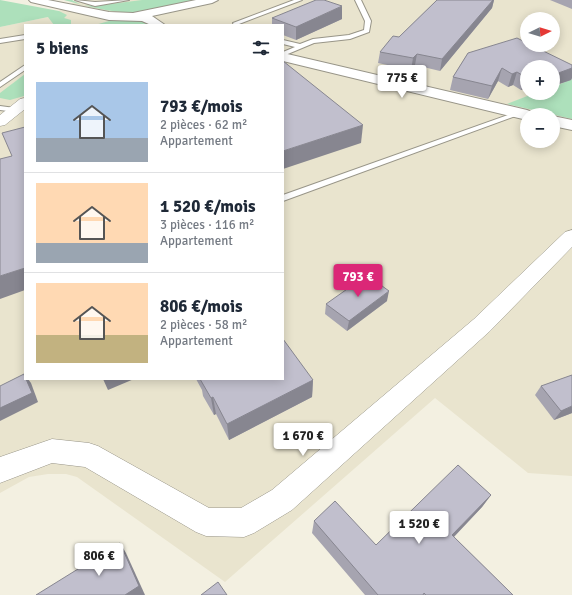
<!DOCTYPE html>
<html lang="fr">
<meta charset="utf-8">
<style>
:root{--surface:#fff;--page:#f6f6f7;--text:#1f2937;--muted:#747a83;--line:#e0e1e3;--accent:#db2777}
body{margin:0;font-family:Signika,sans-serif;background:var(--page);color:var(--text);height:100vh;display:flex;flex-direction:column;font-size:15px;white-space:nowrap}
*{box-sizing:border-box;margin:0}
p{font-size:13px;color:var(--muted)}
.icon{flex:none;width:22px;height:22px;fill:none;stroke:currentColor;stroke-width:2;stroke-linecap:round;stroke-linejoin:round}
.map{position:relative;flex:1;overflow:hidden}
.panel{position:absolute;left:24px;top:24px;width:260px;height:356px;display:flex;flex-direction:column;background:var(--surface);border-radius:0px;box-shadow:0 2px 10px #0003}
.panel>*{flex:none}
.needle{width:26px;rotate:85deg}
.controls{position:absolute;left:520px;top:12px;display:grid;gap:8px}
.controls a{display:grid;place-items:center;width:40px;height:40px;border-radius:50%;background:var(--surface);box-shadow:0 2px 10px #0003;font-size:20px}
.price{position:absolute;translate:-50% -34px;padding:0 9px;border-radius:4px;background:#fff;color:#222;font-size:13px;line-height:26px;filter:drop-shadow(0 1px 2px #0008)}
.price::after{content:'';position:absolute;left:50%;top:24px;width:12px;height:9px;margin-left:-6px;background:inherit;clip-path:polygon(0 0,100% 0,50% 100%)}
.price.current{background:var(--accent);color:#fff}
ul{padding:0;list-style:none}
li{display:flex;align-items:center;gap:12px;height:100px;padding:0 12px}
li+li{border-top:1px solid var(--line)}
li span{display:grid;place-items:center;flex:none;width:112px;height:80px;border-radius:0px;color:#555}
li>.icon{margin-inline-start:auto}
span .icon{width:48px;height:48px;fill:#fffc;stroke-width:1}
li b{font-size:17px}
h2{display:flex;justify-content:space-between;align-items:center;height:48px;padding:0 12px;font-size:17px}
.map>svg:first-child{display:block}
.built{fill:#e9e4ce;fill-rule:evenodd}
.green{fill:#ade0bb}
.lines{fill:none;stroke-linecap:round;stroke-linejoin:round}
.lane-casing{stroke:#989588;stroke-width:2}
.street-casing{stroke:#989588;stroke-width:1}
.secondary-casing{stroke:#989588;stroke-width:2}
.lane{fill:#fff;fill-rule:evenodd}
.street{fill:#fff;fill-rule:evenodd}
.secondary{fill:#fff;fill-rule:evenodd}
.wall{fill:#a6a4b0}
.shaded-wall{fill:#878690}
.building{fill:#c1bfcd;stroke:#878690}
</style>
<div class="map">
<svg width="572" height="595" viewBox="0 0 572 595">
<rect width="100%" height="100%" fill="#f3f0e1"/>
<!-- built -->
<path class="built" d="M78,0H572V79L553,87V67H527V93H535L508,104L572,119V476L528,473L435,398L225,582L77,477L66,474H48L29,477L0,493V27L48,17ZM527,19H553V45H527ZM25,25H283V379H25ZM527,115H553V141H527Z"/>
<!-- green -->
<g class="green">
<polygon points="0,0 59,11 67,15 64,18 71,20 71,25 54,25 48,17 0,27"/>
<path d="M64,0H72L82,5L94,6L142,0H201C183,4 164,9 146,12C118,15 90,7 64,0Z"/>
<polygon points="116,19 140,20 150,25 95,25"/>
<polygon points="25,74 25,94 24,96 10,100 0,98 0,93"/>
<polygon points="572,79 572,119 507,104 535,93 553,93 553,87"/>
</g>
<g class="lines">
<defs>
<g id="lane">
<polygon points="75,0 95,2 129,0 95,6"/>
<polygon points="294,0 302,0 239,24 240,25 234,25 233,23"/>
<polygon points="355,0 361,0 371,21 369,32 350,39 314,43 283,56 283,52 295,47 283,44 283,40 300,44 313,39 349,35 364,30 365,21"/>
<polygon points="25,35 25,39 0,43 0,39"/>
<polygon points="25,65 25,70 0,87 0,82"/>
<polygon points="0,106 15,108 18,110 15,112 0,110"/>
<polygon points="519,111 521,112 521,114 283,201 283,195"/>
</g>
<g id="street">
<polygon points="25,98 25,109 5,125 0,126 0,115 20,99"/>
<polygon points="572,230 572,247 490,331 292,510 254,533 244,537 206,536 196,532 85,467 52,463 0,483 0,457 52,439 89,443 98,446 209,508 241,508 272,490 474,319 565,232"/>
</g>
<g id="secondary">
<polygon points="29,0 48,0 109,12 133,13 196,0 218,0 212,3 152,16 165,25 151,25 142,21 109,20 31,2"/>
<polygon points="283,53 527,110 532,112 535,115 527,115 527,120 283,61"/>
<polygon points="553,116 572,120 572,130 553,126"/>
</g>
</defs>
<!-- lane casing -->
<use href="#lane" class="lane-casing"/>
<!-- street casing -->
<use href="#street" class="street-casing"/>
<!-- secondary casing -->
<use href="#secondary" class="secondary-casing"/>
<!-- lane -->
<use href="#lane" class="lane"/>
<!-- street -->
<use href="#street" class="street"/>
<!-- secondary -->
<use href="#secondary" class="secondary"/>
</g>
<!-- wall -->
<g class="wall">
<polygon points="437,0 494,0 492,8 440,71 415,65 411,70 378,63 380,52 399,37"/>
<polygon points="550,0 572,0 572,9"/>
<polygon points="272,18 342,19 296,40 283,35 283,25 272,25"/>
<polygon points="468,53 572,65 572,78 571,80 553,86 553,67 527,67 527,88 526,88 521,90 513,85 508,87 498,81 488,99 450,90 453,77"/>
<polygon points="387,301 347,331 325,314 326,304"/>
<polygon points="196,379 283,379 313,380 312,397 229,440 216,414 214,415 203,396 202,390"/>
<polygon points="541,386 572,413 554,420 535,395"/>
<polygon points="491,495 482,507 454,537 513,595 365,595 312,533 314,521 376,545"/>
</g>
<!-- shaded-wall -->
<g class="shaded-wall">
<polygon points="493,0 494,0 492,8 440,71 442,59"/>
<polygon points="342,6 342,19 296,40 296,27"/>
<polygon points="417,54 415,65 411,70 413,58"/>
<polygon points="502,68 498,81 488,99 492,86"/>
<polygon points="572,68 572,78 571,80 553,86 553,75"/>
<polygon points="517,72 513,85 508,87 512,74"/>
<polygon points="527,76 527,86 526,88 521,90 525,77"/>
<polygon points="363,125 361,143 283,169 283,151"/>
<polygon points="25,268 25,290 0,299 0,276"/>
<polygon points="389,291 387,301 347,331 349,321"/>
<polygon points="26,379 28,379 31,383 38,402 0,421 0,408"/>
<polygon points="103,379 134,379 108,390"/>
<polygon points="313,380 312,397 229,440 227,424"/>
<polygon points="213,397 216,414 214,415 211,398"/>
<polygon points="572,406 572,413 554,420 561,411"/>
<polygon points="491,495 482,507 445,546 452,535"/>
<polygon points="120,543 126,553 145,595 125,595"/>
</g>
<!-- building -->
<g class="building">
<polygon points="316,0 324,0 342,6 296,27 272,18"/>
<polygon points="437,0 493,0 442,59 417,54 413,58 380,52 393,36 399,37"/>
<polygon points="517,38 527,43 527,45 531,45 572,65 572,68 553,75 553,67 527,67 527,76 525,77 517,72 512,74 502,68 492,86 453,77 468,53"/>
<polygon points="283,61 363,125 283,151"/>
<polygon points="25,127 25,268 0,276 0,159 12,156 2,133"/>
<polygon points="367,275 389,291 349,321 326,304"/>
<polygon points="283,339 313,380 227,424 213,397 211,398 200,379 283,379"/>
<polygon points="24,374 25,379 26,379 32,393 0,408 0,386"/>
<polygon points="572,375 572,406 561,411 541,386"/>
<polygon points="458,465 491,495 452,535 513,595 426,595 424,593 423,595 378,595 314,521 335,501 376,545"/>
<polygon points="120,543 139,586 125,595 36,595"/>
<polygon points="218,582 227,595 201,595"/>
</g>
</svg>
<div class="controls">
<a><svg class="needle" viewBox="-14 -14 28 28"><path d="M0-13l5 13h-10z" fill="#e53935"/><path d="M0 13l5-13h-10z" fill="#747a83"/></svg></a>
<a>+</a>
<a>−</a>
</div>
<b class="price" style="left:402px;top:99px">775 €</b>
<b class="price current" style="left:358px;top:298px">793 €</b>
<b class="price" style="left:303px;top:457px">1 670 €</b>
<b class="price" style="left:419px;top:545px">1 520 €</b>
<b class="price" style="left:99px;top:577px">806 €</b>
<section class="panel">
<h2>5 biens<svg class="icon" aria-label="filters" viewBox="0 0 24 24"><path d="M4 7h16M4 17h16"/><circle cx="9" cy="7" r="2"/><circle cx="15" cy="17" r="2"/></svg></h2>
<ul>
<li><span style="background:linear-gradient(#a9c7e8 70%,#9aa5b1 0)"><svg class="icon" aria-label="home" viewBox="0 0 24 24"><path d="M3 11l9-7 9 7M6 9v11h12V9"/></svg></span><div><b>793 €/mois</b><p>2 pièces · 62 m²</p><p>Appartement</p></div></li>
<li><span style="background:linear-gradient(#ffd9b3 75%,#9aa5b1 0)"><svg class="icon" aria-label="home" viewBox="0 0 24 24"><path d="M3 11l9-7 9 7M6 9v11h12V9"/></svg></span><div><b>1 520 €/mois</b><p>3 pièces · 116 m²</p><p>Appartement</p></div></li>
<li><span style="background:linear-gradient(#ffd9b3 65%,#c2b280 0)"><svg class="icon" aria-label="home" viewBox="0 0 24 24"><path d="M3 11l9-7 9 7M6 9v11h12V9"/></svg></span><div><b>806 €/mois</b><p>2 pièces · 58 m²</p><p>Appartement</p></div></li>
</ul>
</section>
</div>
